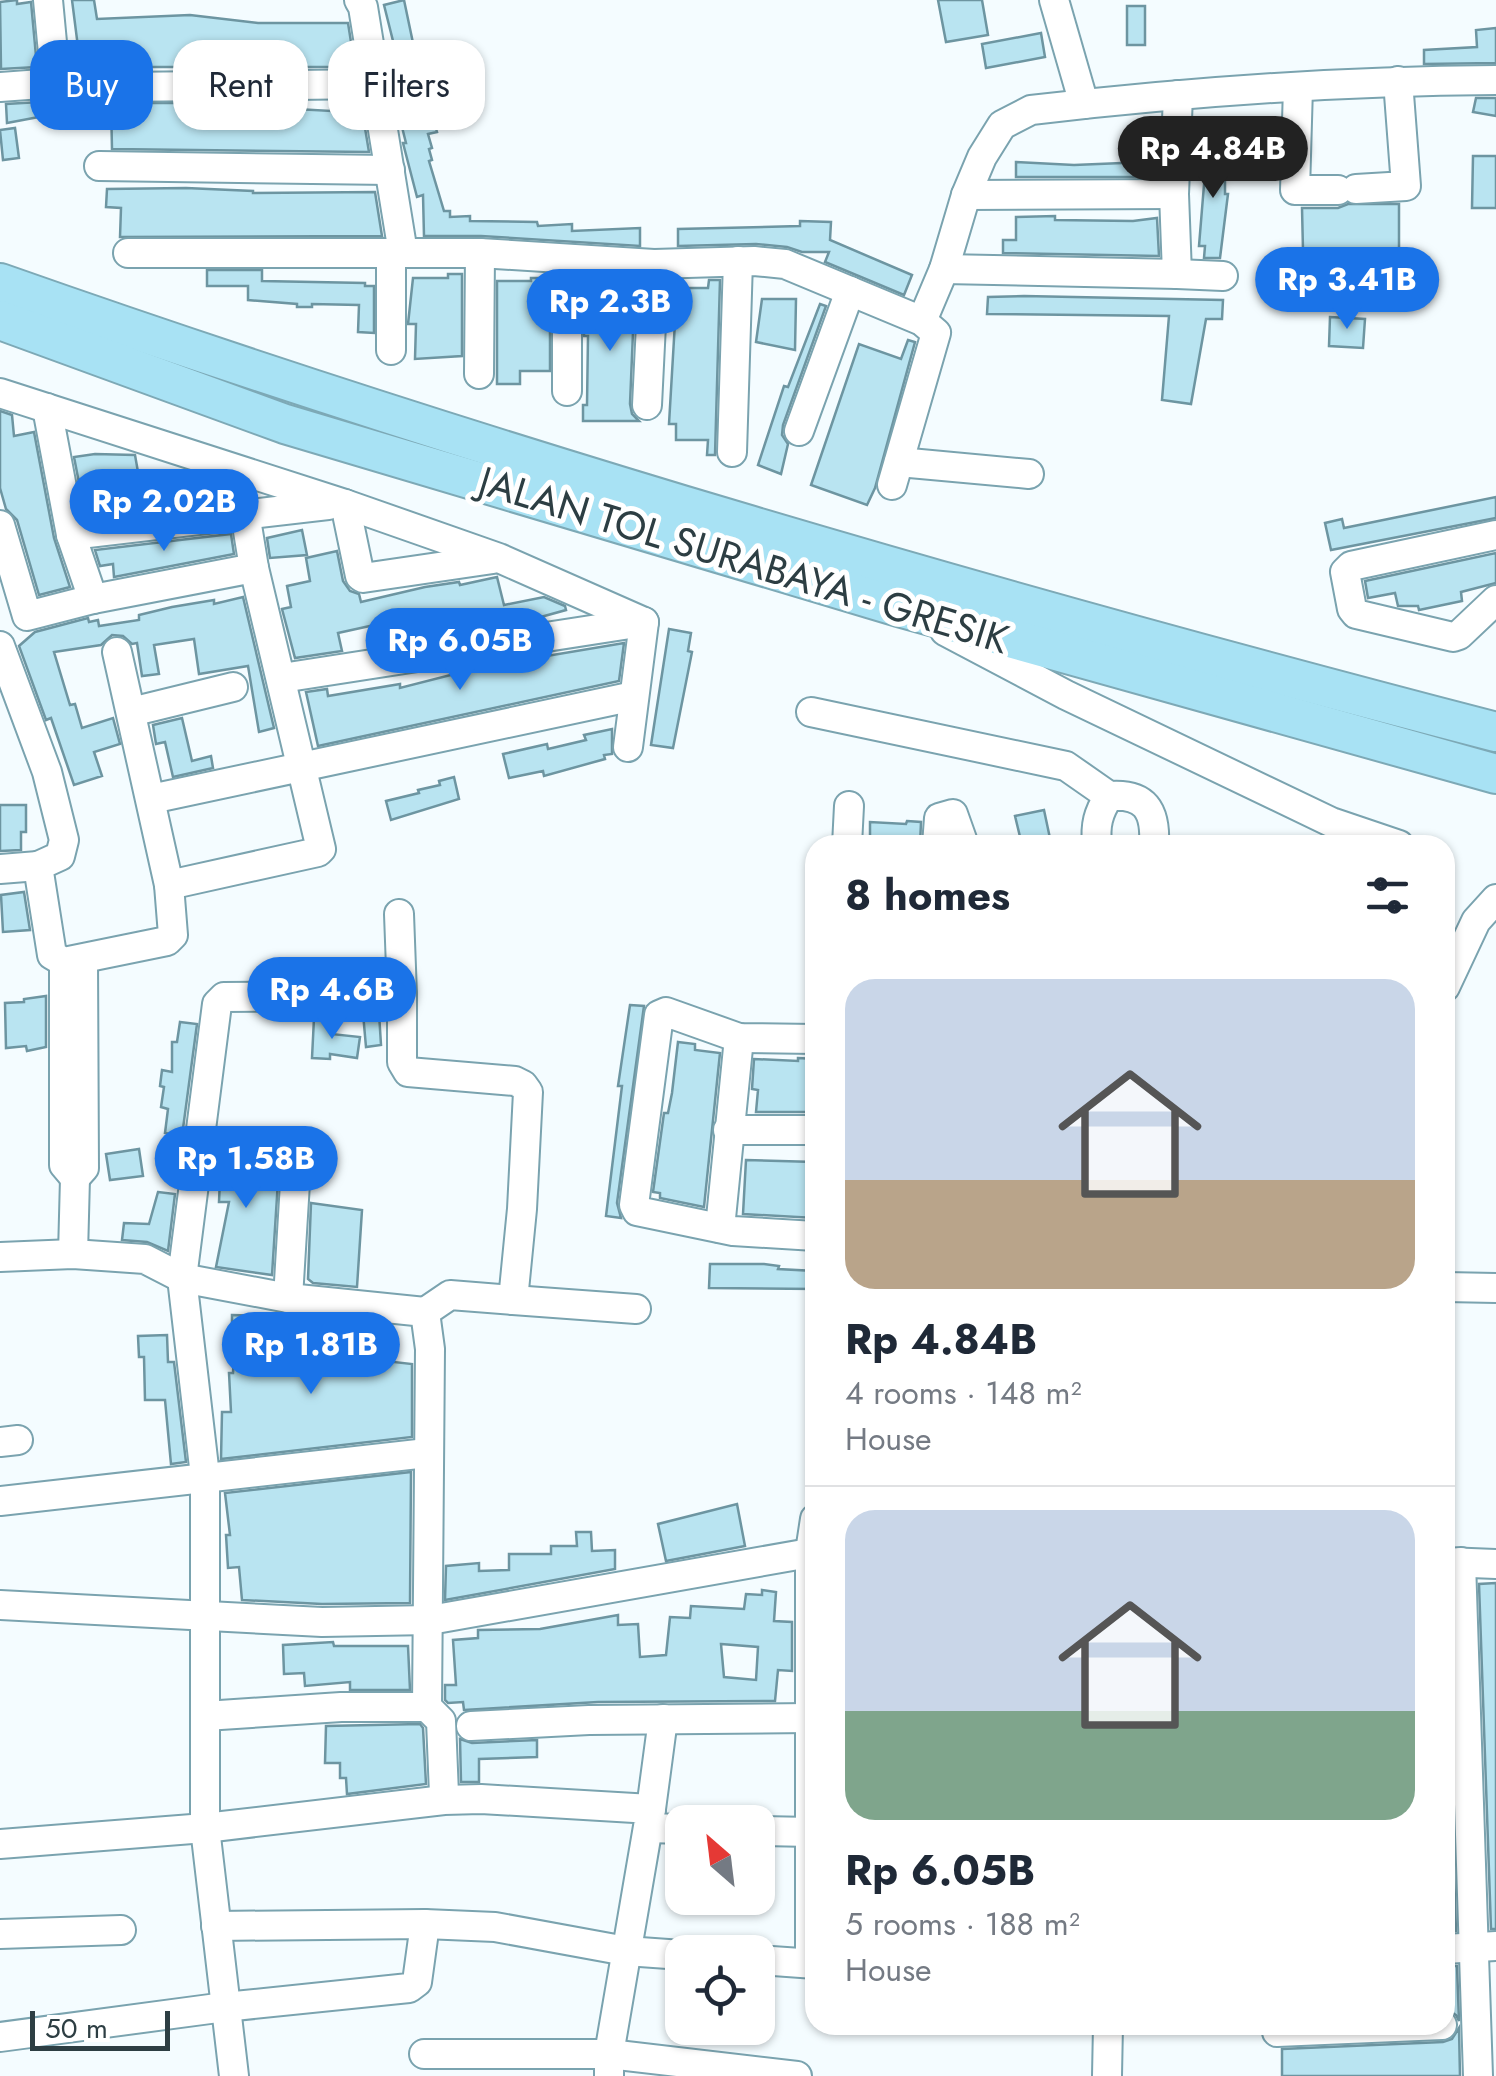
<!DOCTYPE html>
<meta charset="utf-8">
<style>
:root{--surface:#fff;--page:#f2f2f3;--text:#1f2937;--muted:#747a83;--line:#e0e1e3;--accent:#1a73e8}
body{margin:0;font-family:Jost,sans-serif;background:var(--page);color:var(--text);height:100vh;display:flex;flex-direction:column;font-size:38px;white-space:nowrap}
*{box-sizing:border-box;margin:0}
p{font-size:32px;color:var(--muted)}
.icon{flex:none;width:55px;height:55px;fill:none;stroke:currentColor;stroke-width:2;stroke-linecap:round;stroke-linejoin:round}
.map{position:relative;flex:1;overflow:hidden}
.panel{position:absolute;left:805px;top:835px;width:650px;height:1200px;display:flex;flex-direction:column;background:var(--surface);border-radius:30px;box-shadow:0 2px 8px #0004}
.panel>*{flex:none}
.top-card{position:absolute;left:30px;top:40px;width:625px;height:90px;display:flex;gap:20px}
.needle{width:65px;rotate:332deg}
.buttons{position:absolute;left:665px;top:1805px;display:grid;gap:20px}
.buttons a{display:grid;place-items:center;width:110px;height:110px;border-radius:20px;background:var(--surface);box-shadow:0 2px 8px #0004;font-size:50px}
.scale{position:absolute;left:30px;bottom:25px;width:140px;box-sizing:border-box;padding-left:10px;border:5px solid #2d3e43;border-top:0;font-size:28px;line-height:35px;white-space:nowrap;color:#2d3e43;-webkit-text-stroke:8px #fff;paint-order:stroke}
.price{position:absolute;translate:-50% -85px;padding:0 22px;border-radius:35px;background:var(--accent);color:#fff;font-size:32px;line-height:65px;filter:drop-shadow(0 2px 5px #0008)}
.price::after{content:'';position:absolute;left:50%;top:60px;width:30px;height:22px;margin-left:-15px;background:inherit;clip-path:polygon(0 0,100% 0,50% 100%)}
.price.active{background:#222;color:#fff}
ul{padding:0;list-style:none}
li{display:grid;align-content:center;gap:20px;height:530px;padding:0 40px}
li+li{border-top:2px solid var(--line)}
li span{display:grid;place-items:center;height:310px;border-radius:30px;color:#555}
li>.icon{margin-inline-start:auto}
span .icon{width:180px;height:180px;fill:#fffc;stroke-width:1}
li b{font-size:42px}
h2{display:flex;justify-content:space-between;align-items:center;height:120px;padding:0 40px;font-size:42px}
.pill{padding:0 35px;border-radius:30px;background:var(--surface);box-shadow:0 2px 8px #0004;font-size:35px;line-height:90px}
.pill.active{background:var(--accent);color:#fff}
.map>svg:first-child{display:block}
.building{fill:#b9e4f1;stroke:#6d95a1;stroke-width:2.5;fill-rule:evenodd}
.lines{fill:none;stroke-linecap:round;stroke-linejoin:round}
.minor-casing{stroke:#7aa3af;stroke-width:32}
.highway-casing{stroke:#7da9b6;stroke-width:42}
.minor{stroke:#fff;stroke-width:28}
.highway{stroke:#a8e2f4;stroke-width:38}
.labels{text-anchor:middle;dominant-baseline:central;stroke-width:10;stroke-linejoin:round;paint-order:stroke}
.street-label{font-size:40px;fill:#2d3e43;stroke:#fff}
</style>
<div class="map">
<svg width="1496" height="2076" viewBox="0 0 1496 2076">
<rect width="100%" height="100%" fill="#f4fcff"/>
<!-- building -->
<g class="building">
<polygon points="17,0 17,4 31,2 37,67 1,69 0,2"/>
<polygon points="72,0 94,0 97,19 190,15 258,23 348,23 355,67 99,67 104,108 86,110"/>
<polygon points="404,0 417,62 412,64 415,74 393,74 389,57 394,57 390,42 393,41 384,5"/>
<polygon points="938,0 982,0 988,35 946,42"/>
<rect x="1127" y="6" width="18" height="39"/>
<polygon points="1496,28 1496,63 1424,64 1424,50 1477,47 1476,30"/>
<polygon points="1041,33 1045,57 986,68 982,44"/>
<polygon points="1476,98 1496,98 1496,116 1473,112"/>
<polygon points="40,102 44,116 7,123 6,104"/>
<polygon points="400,102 421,102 424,116 432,114 437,132 428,134 432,148 429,149 432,160 429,161 444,211 450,211 450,217 470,216 470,221 537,222 538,226 572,224 572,231 640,228 640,246 481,236 424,236 423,195 417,197 403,143 406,143 401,123 405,121"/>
<polygon points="111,103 278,103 278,108 331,111 331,105 361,104 369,152 112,149"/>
<polygon points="15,128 19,158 3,160 0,130"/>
<polygon points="1146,136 1159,136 1157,177 1016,177 1016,162 1074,165 1146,162"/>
<polygon points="1208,136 1222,136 1222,181 1225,181 1225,194 1228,194 1220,258 1204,258 1205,246 1199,246"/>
<polygon points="1473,156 1496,156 1496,208 1472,208"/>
<polygon points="186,188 253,191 253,193 375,192 382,236 120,237 121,208 106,207 107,189"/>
<polygon points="1348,204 1399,204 1399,248 1303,250 1302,208 1338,208"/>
<polygon points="1055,216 1055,220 1133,221 1157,218 1159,256 1003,253 1003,240 1016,240 1016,217"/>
<polygon points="800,221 831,222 830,240 912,275 904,295 825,262 829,252 802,252 787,247 756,244 678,246 678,229 800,226"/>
<polygon points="207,270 262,270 262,281 365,283 365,286 374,286 374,333 358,332 359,305 312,304 312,307 297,307 297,304 248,300 248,286 207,286"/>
<polygon points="448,274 462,274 462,356 415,359 416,324 408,324 413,278 448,278"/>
<polygon points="531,278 550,278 550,371 520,371 520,384 497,384 497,281 531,281"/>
<polygon points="709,280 720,280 715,455 707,455 708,440 676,440 676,424 669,424 677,288 708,288"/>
<polygon points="618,285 635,285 630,404 632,414 639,421 583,421 583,405 587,405 588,336 584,336 584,309 588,309 588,289 618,289"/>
<polygon points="1024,296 1223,300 1222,319 1206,319 1191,404 1162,400 1169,316 987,314 988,297"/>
<polygon points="762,299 796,299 795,350 756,342"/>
<polygon points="820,304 826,306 783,425 782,435 788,444 781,474 758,465 784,386 788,387"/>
<polygon points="1330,317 1365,319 1363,348 1329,346"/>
<polygon points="908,340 915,342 875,488 867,505 811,485 859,344 901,359"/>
<polygon points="0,411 12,415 14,436 34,432 54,538 70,587 39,595 17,520 6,509 0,488"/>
<polygon points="95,454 135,455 138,472 143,471 144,483 172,478 173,483 195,479 197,496 169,501 170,506 97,514 94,491 81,493 74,457"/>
<polygon points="1496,497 1496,518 1331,550 1325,523 1342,519 1344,528"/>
<polygon points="302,530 307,555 270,558 267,538"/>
<polygon points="231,534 234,554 114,577 113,564 100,566 95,550"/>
<polygon points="337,551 343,581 350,591 359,594 361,602 425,587 459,582 460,585 497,577 504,605 544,597 565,606 566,610 519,623 402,642 397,620 338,633 342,651 295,658 282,609 291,607 287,586 310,581 306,558"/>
<polygon points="1496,553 1496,583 1461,592 1462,601 1419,610 1418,606 1398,606 1395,593 1368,598 1365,581"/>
<polygon points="243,597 274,728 259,732 248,666 199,674 194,639 154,645 159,674 142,676 137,643 132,644 123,636 112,635 101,645 54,652 70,705 75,704 82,728 113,718 120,744 94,752 102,776 74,785 51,718 46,720 19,646 35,632 88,618 89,622 98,620 99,626 139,620 139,615 172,607 214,600 214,604"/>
<polygon points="669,629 691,633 688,651 692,652 673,748 651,745"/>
<polygon points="624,643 619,681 318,746 306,692 327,689 328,696 400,684 400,688 482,667"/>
<polygon points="182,718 192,761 211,756 213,768 173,777 165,742 156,744 153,725"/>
<polygon points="612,729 612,754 604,755 605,759 544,776 543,771 509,778 503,754 547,744 548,749 586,740 584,735"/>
<polygon points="454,777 459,799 391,820 386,801 419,793 418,790 440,785 439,781"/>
<polygon points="0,805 26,805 26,832 21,832 21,850 0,851"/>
<polygon points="1044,810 1051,843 1022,845 1015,816"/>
<polygon points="907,821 921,822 920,845 870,845 870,822 906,824"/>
<polygon points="24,892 30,930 3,932 1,895"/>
<polygon points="46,996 46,1047 27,1051 26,1046 6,1048 5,1003 24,1002 24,999"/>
<polygon points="630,1005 644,1006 617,1203 621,1218 606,1216 622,1086 618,1086"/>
<polygon points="363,1013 379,1013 381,1045 366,1047"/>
<polygon points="314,1018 332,1018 331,1034 360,1037 357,1058 330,1054 330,1059 312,1058"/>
<polygon points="180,1022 197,1024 182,1136 165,1133 168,1109 161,1107 164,1087 160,1086 162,1070 172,1072 172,1042 177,1042"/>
<polygon points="678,1042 695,1044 695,1050 720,1053 704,1207 660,1198 660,1193 653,1192 664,1113 668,1113 672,1093"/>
<polygon points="798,1058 815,1059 815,1112 756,1112 758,1090 752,1089 754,1059 798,1061"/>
<polygon points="222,1133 250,1135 246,1171 254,1171 254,1179 278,1181 272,1275 216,1267 229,1202 219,1202"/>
<polygon points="139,1149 143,1176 110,1180 106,1154"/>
<polygon points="746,1160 815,1162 815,1218 743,1214"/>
<polygon points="158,1192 175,1194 168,1251 147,1242 122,1240 124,1223 149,1224"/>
<polygon points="311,1203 362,1210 357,1287 313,1283 308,1279"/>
<polygon points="710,1264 764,1264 779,1266 778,1269 815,1271 815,1289 709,1288"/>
<polygon points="232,1315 261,1316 260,1343 271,1343 270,1353 325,1357 327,1342 349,1346 350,1339 364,1340 364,1348 377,1349 376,1360 412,1364 412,1437 221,1459 222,1412 231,1412 229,1373 233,1373 235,1332 232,1332"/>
<polygon points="167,1335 168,1362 174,1362 186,1462 171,1464 165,1400 145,1400 144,1357 139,1357 138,1336"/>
<polygon points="411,1472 410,1603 322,1604 242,1600 239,1567 228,1568 226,1535 230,1535 225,1493"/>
<polygon points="737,1504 745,1546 666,1561 658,1524"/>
<polygon points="576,1532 591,1532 592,1551 615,1550 615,1569 445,1600 446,1566 479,1563 479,1571 509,1570 509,1554 551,1554 551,1546 577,1546"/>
<polygon points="1496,1583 1496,1929 1491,1929 1479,1584"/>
<path d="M762,1590L776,1592L774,1621L792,1622V1671L778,1670L775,1701L598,1702L464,1710L463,1702L448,1703L445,1700V1685H456L453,1640L478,1638V1630L540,1629L618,1615V1625L638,1624L640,1657L666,1655L670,1617L690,1618L691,1606L744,1609L746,1594L762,1595ZM721,1644L758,1647L756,1680L724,1677Z"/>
<polygon points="333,1642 334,1646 408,1646 410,1690 350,1690 350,1682 305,1686 304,1673 284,1674 283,1645"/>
<polygon points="1445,1718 1449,1718 1456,1931 1445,1931"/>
<polygon points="420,1724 423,1728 426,1784 347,1794 346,1778 340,1778 340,1763 325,1763 326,1726"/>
<polygon points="460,1739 472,1743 537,1740 537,1757 479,1759 479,1782 461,1782"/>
<polygon points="1445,1966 1457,1966 1459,2021 1456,2015 1445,2008"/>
<polygon points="1459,2028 1460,2076 1282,2076 1282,2049 1443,2042 1452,2039"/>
</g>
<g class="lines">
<defs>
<g id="minor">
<polyline points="48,0 58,106"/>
<polyline points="359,0 363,7 403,253"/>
<polyline points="1054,0 1084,104"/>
<polyline points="0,87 55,83"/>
<polyline points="118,87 375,84"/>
<polyline points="1298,87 1295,190 1338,190"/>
<polyline points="99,166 390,170"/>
<polyline points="1356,189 1406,186 1398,81"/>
<polyline points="966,195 1174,194"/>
<polyline points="128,253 480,253 654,264 754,261 785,264 922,321 936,333 892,485"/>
<polyline points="944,269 1177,274 1174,194 1178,95"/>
<polyline points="1177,274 1223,276"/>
<path d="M922,321L944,269L966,195L982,157L1002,125L1031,110C1185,92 1341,81 1496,80"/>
<polyline points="391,350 391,253"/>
<polyline points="479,374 480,253"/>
<polyline points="567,391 567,259"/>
<polyline points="0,393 345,504 499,558 644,622"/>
<polyline points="647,405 654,264"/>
<polyline points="47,408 71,535 93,599"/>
<polyline points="799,431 850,291"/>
<polyline points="732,452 738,261"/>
<polyline points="899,462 1029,474"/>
<polyline points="345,504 360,576 363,578 493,559"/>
<polyline points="0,525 27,616 93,599 254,568"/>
<polyline points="71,535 328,505"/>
<polyline points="1496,535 1351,566 1345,572 1352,609 1356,614 1453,637 1459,635 1496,600"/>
<polyline points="945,631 1066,695 1331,822 1399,845"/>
<polyline points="0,646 47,772 64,840 60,856 38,866 52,955 64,962 167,941 173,935 169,885 117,652"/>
<polyline points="282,678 643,622"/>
<polyline points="131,712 233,687"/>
<polyline points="811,712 1066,766 1109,796"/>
<polyline points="628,747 644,622"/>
<polyline points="151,799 634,696"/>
<polyline points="847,845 849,806"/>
<polyline points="937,845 939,818 953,814 964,845"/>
<path d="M1097,845C1095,825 1098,813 1109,796C1145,793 1156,810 1154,845"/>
<polyline points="0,869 38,866"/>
<polyline points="169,885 318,852 321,849 254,568 245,513"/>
<polyline points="399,914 402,995"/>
<polyline points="64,962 64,1165 75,1178 84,1168 83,960"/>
<polyline points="1445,987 1476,921 1496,899"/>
<polyline points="815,1039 739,1038 666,1012 659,1015 634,1205 637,1211 733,1231 815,1236"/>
<polyline points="728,1130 815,1130"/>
<polyline points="720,1228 739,1038"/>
<polyline points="73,1254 75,1178"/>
<polyline points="0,1257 73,1254 145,1259 182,1278 288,1298 425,1312 430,1349 427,1707 341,1707 205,1716"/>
<polyline points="1445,1287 1496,1288"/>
<polyline points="288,1298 295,1183"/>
<polyline points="513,1300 636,1309"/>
<polyline points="0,1442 18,1440"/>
<polyline points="0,1501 427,1453"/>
<polyline points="1446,1562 1496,1564"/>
<polyline points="1461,1562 1478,2076"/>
<polyline points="0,1605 322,1622 430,1620 815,1552"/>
<polyline points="427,1707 441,1721 444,1794"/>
<polyline points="471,1726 589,1720 810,1718"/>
<polyline points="651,1809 663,1719"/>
<polyline points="649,1828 682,1829"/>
<polyline points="758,1831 811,1832"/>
<polyline points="0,1844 205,1828 444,1800 481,1799 651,1809 609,2054 609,2076"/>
<polyline points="216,1926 425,1924 495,1927 626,1951 682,1955"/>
<polyline points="0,1934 121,1930"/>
<polyline points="1445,1949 1496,1946"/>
<polyline points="758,1960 815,1964"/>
<polyline points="810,1964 810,1552 815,1519"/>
<polyline points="1277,2032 1442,2025"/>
<polyline points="0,2037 225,2007 409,1988 417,1982 425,1924"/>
<polyline points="424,2054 609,2054 797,2076"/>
<polyline points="234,2076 205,1828 205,1476 182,1278 217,1004 224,997 402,995 402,1062 408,1072 515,1081 523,1085 528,1092 522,1209 513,1300 450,1295 425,1312"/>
<polyline points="1107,2076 1108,2025"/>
</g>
<g id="highway">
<path d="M0,283C491,456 992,601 1496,732"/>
<polyline points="0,320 285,424 899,607 1496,774"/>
</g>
</defs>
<!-- minor casing -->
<use href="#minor" class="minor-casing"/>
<!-- highway casing -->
<use href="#highway" class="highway-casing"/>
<!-- minor -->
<use href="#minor" class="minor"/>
<!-- highway -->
<use href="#highway" class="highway"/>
</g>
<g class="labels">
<!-- street labels -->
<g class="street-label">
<text transform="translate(744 560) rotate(17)">JALAN TOL SURABAYA - GRESIK</text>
</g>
</g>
</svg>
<div class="buttons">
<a><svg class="needle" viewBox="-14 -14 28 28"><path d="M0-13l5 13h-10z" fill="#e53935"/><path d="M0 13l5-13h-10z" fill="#747a83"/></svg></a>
<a><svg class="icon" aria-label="locate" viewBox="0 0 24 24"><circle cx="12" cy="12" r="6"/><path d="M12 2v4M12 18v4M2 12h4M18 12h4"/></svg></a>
</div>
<div class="scale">50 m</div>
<b class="price active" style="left:1213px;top:201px">Rp 4.84B</b>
<b class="price" style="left:1347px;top:332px">Rp 3.41B</b>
<b class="price" style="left:610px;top:354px">Rp 2.3B</b>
<b class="price" style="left:164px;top:554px">Rp 2.02B</b>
<b class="price" style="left:460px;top:693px">Rp 6.05B</b>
<b class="price" style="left:332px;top:1042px">Rp 4.6B</b>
<b class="price" style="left:246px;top:1211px">Rp 1.58B</b>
<b class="price" style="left:311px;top:1397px">Rp 1.81B</b>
<div class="top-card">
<a class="pill active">Buy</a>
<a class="pill">Rent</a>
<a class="pill">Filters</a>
</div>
<section class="panel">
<h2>8 homes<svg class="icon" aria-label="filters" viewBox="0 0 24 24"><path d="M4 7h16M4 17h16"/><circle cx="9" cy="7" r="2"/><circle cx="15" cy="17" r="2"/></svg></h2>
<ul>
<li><span style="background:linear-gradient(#c9d6e8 65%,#b9a48a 0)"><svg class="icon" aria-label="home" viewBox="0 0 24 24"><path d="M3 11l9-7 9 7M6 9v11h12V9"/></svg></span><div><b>Rp 4.84B</b><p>4 rooms · 148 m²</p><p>House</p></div></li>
<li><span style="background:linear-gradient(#c9d6e8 65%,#7fa58c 0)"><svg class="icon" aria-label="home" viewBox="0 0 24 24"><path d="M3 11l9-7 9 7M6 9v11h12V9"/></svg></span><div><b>Rp 6.05B</b><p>5 rooms · 188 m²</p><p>House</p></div></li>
</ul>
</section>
</div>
